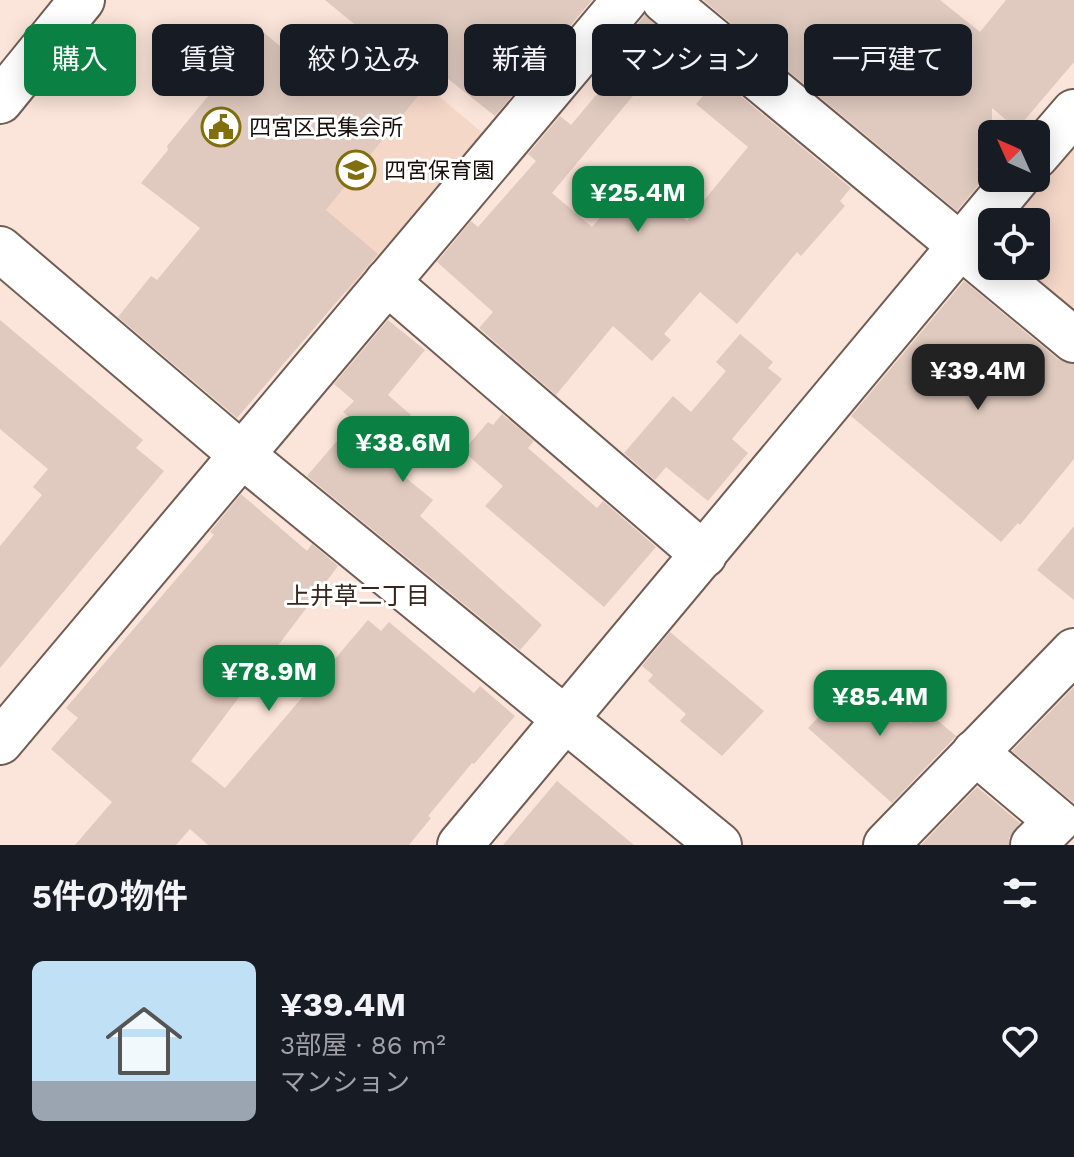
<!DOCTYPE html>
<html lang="ja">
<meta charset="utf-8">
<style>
:root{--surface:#171b24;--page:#20242c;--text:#f1f3f6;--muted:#9ea1a6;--line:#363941;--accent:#0b8043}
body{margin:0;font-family:"Work Sans","Noto Sans JP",sans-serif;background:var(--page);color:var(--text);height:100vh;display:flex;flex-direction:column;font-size:30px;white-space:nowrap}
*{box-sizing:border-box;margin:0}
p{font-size:26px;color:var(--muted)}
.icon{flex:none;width:44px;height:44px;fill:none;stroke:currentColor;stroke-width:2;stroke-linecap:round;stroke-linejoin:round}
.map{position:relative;height:845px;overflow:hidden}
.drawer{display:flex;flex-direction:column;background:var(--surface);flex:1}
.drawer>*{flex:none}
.hud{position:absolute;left:24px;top:24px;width:1026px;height:72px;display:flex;gap:16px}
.needle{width:52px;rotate:315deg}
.buttons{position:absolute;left:978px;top:120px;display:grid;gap:16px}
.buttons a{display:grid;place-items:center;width:72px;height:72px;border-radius:12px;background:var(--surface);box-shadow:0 4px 20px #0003;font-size:40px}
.price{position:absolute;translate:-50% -68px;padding:0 18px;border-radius:16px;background:var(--accent);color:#fff;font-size:26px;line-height:52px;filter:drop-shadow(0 2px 4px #0008)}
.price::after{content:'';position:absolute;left:50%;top:48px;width:24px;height:18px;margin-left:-12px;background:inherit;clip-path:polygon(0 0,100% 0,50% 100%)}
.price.current{background:#222;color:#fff}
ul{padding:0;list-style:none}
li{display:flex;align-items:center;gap:24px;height:200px;padding:0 32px}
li+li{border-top:2px solid var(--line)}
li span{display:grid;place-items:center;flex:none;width:224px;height:160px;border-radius:12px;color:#555}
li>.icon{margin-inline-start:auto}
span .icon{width:96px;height:96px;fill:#fffc;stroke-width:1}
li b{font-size:34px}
h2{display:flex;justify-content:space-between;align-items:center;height:96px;padding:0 32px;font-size:34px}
.chip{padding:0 28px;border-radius:12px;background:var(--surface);box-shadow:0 4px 20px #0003;font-size:28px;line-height:72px}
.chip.current{background:var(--accent);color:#fff}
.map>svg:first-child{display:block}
.built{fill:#f5d7c8}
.building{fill:#e0cabf}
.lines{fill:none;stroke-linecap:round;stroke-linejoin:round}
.minor-casing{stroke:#705d54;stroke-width:48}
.minor{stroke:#fff;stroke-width:44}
.labels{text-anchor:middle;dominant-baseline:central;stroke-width:6;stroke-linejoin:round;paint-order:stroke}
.poi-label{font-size:22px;fill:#150e0a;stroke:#fff;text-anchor:start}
.neighbourhood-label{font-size:24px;fill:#36261e;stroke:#fff}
</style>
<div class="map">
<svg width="1074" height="845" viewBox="0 0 1074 845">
<rect width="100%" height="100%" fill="#fbe4d9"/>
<!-- built -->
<g class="built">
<polygon points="354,25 491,140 357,300 224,200"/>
<polygon points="1074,141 1074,309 1022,266 1036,266 1036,222 1004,222"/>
</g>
<!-- building -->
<g class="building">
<polygon points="325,0 592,0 495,116 438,71 326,210 378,254 237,418 118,317 151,276 157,280 200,228 141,183 168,150 167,146 262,31 324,83 364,32"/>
<polygon points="703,0 940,0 980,32 1006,0 1074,0 1074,62 1017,129 992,108 992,151 977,169 985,177 957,211"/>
<polygon points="645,15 677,43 552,193 592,227 635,176 687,221 748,147 696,104 719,78 851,188 840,201 845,206 801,256 797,252 737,324 700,292 664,334 671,340 652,361 613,326 556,395 479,328 493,312 437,262 471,221 478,227 536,161 528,154 560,116 571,125 623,63 613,54"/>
<polygon points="964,281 1058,359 1074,364 1074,459 1020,525 1018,523 1001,542 851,416"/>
<polygon points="0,320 143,440 136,448 164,471 0,668 0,546 42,495 33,487 48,469 0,429"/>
<polygon points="388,320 425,350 388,395 411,415 391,439 414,458 400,473 433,500 420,516 542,625 520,650 307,476 354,421 343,412 354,401 334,384"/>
<polygon points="740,334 773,362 768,368 782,379 732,439 748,453 708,501 666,467 655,480 624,453 673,396 691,412 726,371 716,362"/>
<polygon points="502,414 534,441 528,448 597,508 603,501 656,547 604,607 485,506 503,486 463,451 488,422 493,425"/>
<polygon points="241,494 307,551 312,544 338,566 191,761 225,788 368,620 381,631 389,622 474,693 480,686 515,716 474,764 472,763 428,816 431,818 409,845 208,845 190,829 176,845 75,845 112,802 51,749 78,718 66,708 214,535 210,532"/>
<polygon points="1074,526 1074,600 1037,570"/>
<polygon points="670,632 764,711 722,756 680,721 686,714 648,681 653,675 642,666"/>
<polygon points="859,675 911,723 923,708 956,736 892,803 808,728"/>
<polygon points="1074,687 1074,803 1012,751"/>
<polygon points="557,781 634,845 503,845"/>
<polygon points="977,787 1020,823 1009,838 1009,845 921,845"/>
</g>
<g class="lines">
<defs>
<g id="minor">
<polyline points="664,0 1074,340"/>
<polyline points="0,101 82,0"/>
<polyline points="1036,156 1074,112"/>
<polyline points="0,249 242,455 719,845"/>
<polyline points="387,282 704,555"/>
<polyline points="0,742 625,0"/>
<polyline points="975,752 1057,821 1033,845"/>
<polyline points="460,845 1017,178"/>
<polyline points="886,845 1074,651"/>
</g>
</defs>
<!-- minor casing -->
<use href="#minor" class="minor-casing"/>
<!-- minor -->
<use href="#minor" class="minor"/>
</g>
<!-- icons -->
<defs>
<symbol id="civic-ring" viewBox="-11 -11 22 22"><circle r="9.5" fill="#fff" stroke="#816f0d" stroke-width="1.5"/><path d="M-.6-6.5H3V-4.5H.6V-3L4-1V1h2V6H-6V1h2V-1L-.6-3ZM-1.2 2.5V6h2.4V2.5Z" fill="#816f0d"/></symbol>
<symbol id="school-ring" viewBox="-11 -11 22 22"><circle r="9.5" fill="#fff" stroke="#816f0d" stroke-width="1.5"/><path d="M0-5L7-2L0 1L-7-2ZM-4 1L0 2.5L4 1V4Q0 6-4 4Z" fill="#816f0d"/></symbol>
</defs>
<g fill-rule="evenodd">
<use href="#civic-ring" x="199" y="105" width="44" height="44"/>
<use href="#school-ring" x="334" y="148" width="44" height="44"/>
</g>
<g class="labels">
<!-- poi labels -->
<g class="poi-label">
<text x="249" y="127">四宮区民集会所</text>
<text x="384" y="170">四宮保育園</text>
</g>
<!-- neighbourhood labels -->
<g class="neighbourhood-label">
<text x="358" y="596">上井草二丁目</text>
</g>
</g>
</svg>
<div class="buttons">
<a><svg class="needle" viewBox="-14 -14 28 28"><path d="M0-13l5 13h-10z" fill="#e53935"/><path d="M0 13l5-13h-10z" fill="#9ea1a6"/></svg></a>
<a><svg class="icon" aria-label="locate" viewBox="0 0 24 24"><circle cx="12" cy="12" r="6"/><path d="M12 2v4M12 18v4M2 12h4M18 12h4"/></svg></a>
</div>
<b class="price" style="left:638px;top:234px">¥25.4M</b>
<b class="price current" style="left:978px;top:412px">¥39.4M</b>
<b class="price" style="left:403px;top:484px">¥38.6M</b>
<b class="price" style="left:269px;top:713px">¥78.9M</b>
<b class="price" style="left:880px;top:738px">¥85.4M</b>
<div class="hud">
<a class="chip current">購入</a>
<a class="chip">賃貸</a>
<a class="chip">絞り込み</a>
<a class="chip">新着</a>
<a class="chip">マンション</a>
<a class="chip">一戸建て</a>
</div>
</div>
<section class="drawer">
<h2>5件の物件<svg class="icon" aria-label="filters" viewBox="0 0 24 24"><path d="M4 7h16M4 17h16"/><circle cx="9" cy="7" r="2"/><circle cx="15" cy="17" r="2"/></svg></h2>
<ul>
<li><span style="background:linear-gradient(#bfe0f5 75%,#9aa5b1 0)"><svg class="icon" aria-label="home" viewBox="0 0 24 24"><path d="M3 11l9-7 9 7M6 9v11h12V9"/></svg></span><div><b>¥39.4M</b><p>3部屋 · 86 m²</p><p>マンション</p></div><svg class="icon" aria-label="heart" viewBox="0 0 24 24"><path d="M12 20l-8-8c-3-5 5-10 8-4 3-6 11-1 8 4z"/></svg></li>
</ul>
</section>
